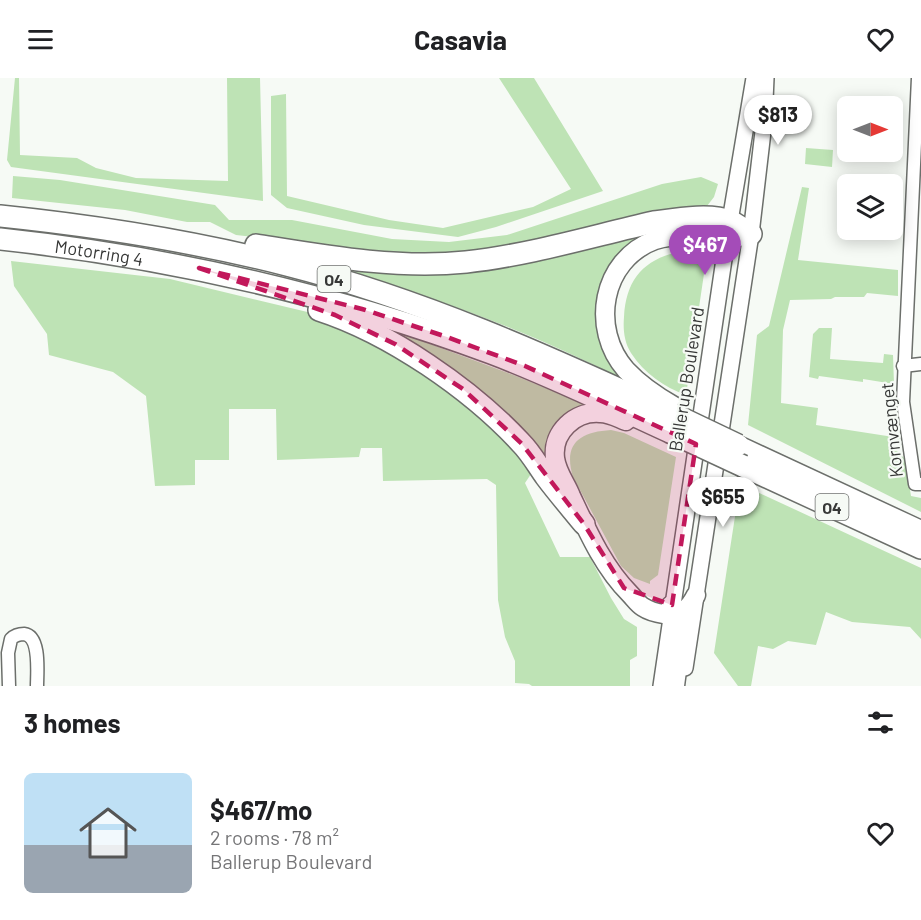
<!DOCTYPE html>
<meta charset="utf-8">
<style>
:root{--surface:#fff;--page:#f6f6f6;--text:#202124;--muted:#757577;--line:#e0e0e0;--accent:#a44cb8}
body{margin:0;font-family:Barlow,sans-serif;background:var(--page);color:var(--text);height:100vh;display:flex;flex-direction:column;font-size:22px;white-space:nowrap}
*{box-sizing:border-box;margin:0}
p{font-size:20px;color:var(--muted)}
.icon{flex:none;width:33px;height:33px;fill:none;stroke:currentColor;stroke-width:2;stroke-linecap:round;stroke-linejoin:round}
.map{position:relative;height:608px;overflow:hidden}
.sheet{display:flex;flex-direction:column;background:var(--surface);flex:1}
.sheet>*{flex:none}
.needle{width:39px;rotate:90deg}
.fabs{position:absolute;left:837px;top:18px;display:grid;gap:12px}
.fabs a{display:grid;place-items:center;width:66px;height:66px;border-radius:9px;background:var(--surface);box-shadow:0 3px 15px #0003;font-size:30px}
.price{position:absolute;translate:-50% -51px;padding:0 14px;border-radius:21px;background:#fff;color:#222;font-size:20px;line-height:39px;filter:drop-shadow(0 2px 3px #0008)}
.price::after{content:'';position:absolute;left:50%;top:36px;width:18px;height:14px;margin-left:-9px;background:inherit;clip-path:polygon(0 0,100% 0,50% 100%)}
.price.selected{background:var(--accent);color:#fff}
ul{padding:0;list-style:none}
li{display:flex;align-items:center;gap:18px;height:150px;padding:0 24px}
li+li{border-top:2px solid var(--line)}
li span{display:grid;place-items:center;flex:none;width:168px;height:120px;border-radius:9px;color:#555}
li>.icon{margin-inline-start:auto}
span .icon{width:72px;height:72px;fill:#fffc;stroke-width:1}
li b{font-size:26px}
h2{display:flex;justify-content:space-between;align-items:center;height:72px;padding:0 24px;font-size:26px}
header{display:flex;justify-content:space-between;align-items:center;height:78px;padding:0 24px;background:var(--surface);font-size:27px;font-weight:700}
.map>svg:first-child{display:block}
.green{fill:#bee3b5}
.lines{fill:none;stroke-linecap:round;stroke-linejoin:round}
.minor-casing{stroke:#6c6f6b;stroke-width:15}
.tertiary-casing{stroke:#6c6f6b;stroke-width:18}
.primary-casing{stroke:#6c6f6b;stroke-width:21}
.motorway-casing{stroke:#6c6f6b;stroke-width:24}
.minor{stroke:#fff;stroke-width:12}
.tertiary{stroke:#fff;stroke-width:15}
.primary{stroke:#fff;stroke-width:18}
.motorway{stroke:#fff;stroke-width:21}
.motorway-bridge-casing{stroke:#6c6f6b;stroke-width:24;stroke-linecap:butt}
.motorway-bridge{stroke:#fff;stroke-width:21}
.marked{fill:#c2185b;fill-opacity:0.2;stroke:#c2185b;stroke-width:4.5;stroke-dasharray:12 8;stroke-linejoin:round}
.labels{text-anchor:middle;dominant-baseline:central;stroke-width:4.5;stroke-linejoin:round;paint-order:stroke}
.shield{fill:#f6faf5;stroke:#707270;stroke-width:1.5}
.shield-label{font-size:16px;font-weight:bold;fill:#373837}
.street-label{font-size:18px;fill:#373837;stroke:#f6faf5}
</style>
<header><svg class="icon" aria-label="menu" viewBox="0 0 24 24"><path d="M4 6h16M4 12h16M4 18h16"/></svg>Casavia<svg class="icon" aria-label="heart" viewBox="0 0 24 24"><path d="M12 20l-8-8c-3-5 5-10 8-4 3-6 11-1 8 4z"/></svg></header>
<div class="map">
<svg width="921" height="608" viewBox="0 0 921 608">
<rect width="100%" height="100%" fill="#f6faf5"/>
<!-- green -->
<g class="green">
<polygon points="15,0 19,0 20,77 77,80 96,90 136,100 228,103 227,0 260,0 263,123 11,89 7,82"/>
<polygon points="499,0 534,0 603,113 496,149 458,159 364,147 287,130 271,117 271,18 286,16 287,118 389,142 443,150 533,129 571,111"/>
<polygon points="806,70 833,72 832,89 805,86"/>
<polygon points="13,98 60,102 215,127 229,142 292,142 392,161 449,164 507,157 662,106 701,99 718,106 714,119 707,128 654,136 525,169 401,182 354,170 236,157 210,144 187,144 125,132 12,120"/>
<polygon points="802,109 809,110 798,182 898,192 898,218 867,215 864,219 835,219 831,221 790,222 783,252 781,325 818,330 816,347 900,360 894,370 905,381 911,418 921,420 921,434 748,347 757,257 769,248"/>
<path d="M703,147V151H671L602,212L623,293L620,300C529,253 431,218 333,189L391,191L622,156Z"/>
<path d="M683,173C697,175 703,174 705,189L686,317C664,309 644,295 631,275C624,264 623,251 624,239C626,200 645,180 683,173Z"/>
<polygon points="11,183 170,201 320,237 364,260 458,315 535,390 525,405 560,479 590,479 611,520 624,541 637,549 637,578 630,582 630,608 532,608 529,606 515,605 515,583 505,559 498,522 496,407 487,401 383,403 382,370 361,370 359,379 277,382 276,331 229,331 229,382 195,382 195,407 155,408 146,318 113,294 49,277 47,256 14,208"/>
<polygon points="382,248 516,298 587,327 575,335 551,394"/>
<polygon points="819,250 832,250 830,281 883,285 884,276 893,277 894,306 863,301 863,304 819,298 818,301 809,299 813,256"/>
<path d="M611,352L624,355L676,379L658,497L650,503V506L634,500L621,488L573,399C563,366 579,354 611,352Z"/>
<polygon points="740,406 921,490 921,561 910,549 852,544 826,534 816,567 788,563 773,571 758,568 751,608 738,608 714,575"/>
</g>
<g class="lines">
<defs>
<g id="minor">
<polyline points="918,0 903,324 915,406 921,406"/>
<polyline points="903,288 921,286"/>
<path d="M9,608L8,575L11,561C15,557 19,556 24,556C41,558 37,595 37,608"/>
</g>
<g id="tertiary">
<polyline points="685,590 751,156 764,45 766,0"/>
<polyline points="661,608 727,161 754,0"/>
</g>
<g id="primary">
<path d="M674,328C656,318 640,307 626,292C590,251 601,182 655,162C672,157 688,157 705,159C713,159 721,162 728,161C736,160 743,158 751,156"/>
<path d="M626,343C618,340 610,335 600,335C575,333 552,354 555,380C557,395 566,405 571,418C587,452 603,489 630,516C634,520 638,526 643,529C649,533 657,535 664,536C680,539 689,531 696,517"/>
<polyline points="738,367 921,452"/>
<path d="M671,527C687,540 677,589 675,608"/>
</g>
<g id="motorway">
<path d="M0,138C97,148 192,163 287,187C421,221 548,278 673,336"/>
<path id="s1" d="M0,161C168,179 332,216 491,275C552,298 611,327 670,354"/>
<path d="M256,167C325,178 396,191 466,184C530,177 592,158 654,144C676,141 710,135 730,143C737,146 744,152 751,156"/>
<path d="M319,232C390,255 471,311 521,365C531,375 538,388 546,399C558,415 571,430 584,446"/>
<polyline points="743,388 921,470"/>
</g>
</defs>
<!-- minor casing -->
<use href="#minor" class="minor-casing"/>
<!-- tertiary casing -->
<use href="#tertiary" class="tertiary-casing"/>
<!-- primary casing -->
<use href="#primary" class="primary-casing"/>
<!-- motorway casing -->
<use href="#motorway" class="motorway-casing"/>
<!-- minor -->
<use href="#minor" class="minor"/>
<!-- tertiary -->
<use href="#tertiary" class="tertiary"/>
<!-- primary -->
<use href="#primary" class="primary"/>
<!-- motorway -->
<use href="#motorway" class="motorway"/>
<defs>
<g id="motorway-bridge">
<polyline points="673,336 738,367"/>
<polyline points="670,354 743,388"/>
</g>
</defs>
<!-- motorway-bridge casing -->
<use href="#motorway-bridge" class="motorway-bridge-casing"/>
<!-- motorway-bridge -->
<use href="#motorway-bridge" class="motorway-bridge"/>
</g>
<!-- marked area -->
<path class="marked" d="M199,190L362,231L447,259L525,288L696,366L672,527L624,510L584,446L522,366L463,311L395,266L335,237Z"/>
<g class="labels">
<!-- shield labels -->
<g class="shield">
<rect x="317.5" y="188" width="33" height="26" rx="4.5"/>
<rect x="815.5" y="416" width="33" height="26" rx="4.5"/>
</g>
<g class="shield-label">
<text x="334" y="201">O4</text>
<text x="832" y="429">O4</text>
</g>
<!-- street labels -->
<g class="street-label">
<text stroke="none"><textPath href="#s1" startOffset="100">Motorring 4</textPath></text>
<text transform="translate(686 301) rotate(-81)">Ballerup Boulevard</text>
<text transform="translate(891 352) rotate(-96)">Kornvænget</text>
</g>
</g>
</svg>
<div class="fabs">
<a><svg class="needle" viewBox="-14 -14 28 28"><path d="M0-13l5 13h-10z" fill="#e53935"/><path d="M0 13l5-13h-10z" fill="#757577"/></svg></a>
<a><svg class="icon" aria-label="layers" viewBox="0 0 24 24"><path d="M12 4l9 5-9 5-9-5zM3 14l9 5 9-5"/></svg></a>
</div>
<b class="price" style="left:778px;top:68px">$813</b>
<b class="price selected" style="left:705px;top:198px">$467</b>
<b class="price" style="left:723px;top:450px">$655</b>
</div>
<section class="sheet">
<h2>3 homes<svg class="icon" aria-label="filters" viewBox="0 0 24 24"><path d="M4 7h16M4 17h16"/><circle cx="9" cy="7" r="2"/><circle cx="15" cy="17" r="2"/></svg></h2>
<ul>
<li><span style="background:linear-gradient(#bfe0f5 60%,#9aa5b1 0)"><svg class="icon" aria-label="home" viewBox="0 0 24 24"><path d="M3 11l9-7 9 7M6 9v11h12V9"/></svg></span><div><b>$467/mo</b><p>2 rooms · 78 m²</p><p>Ballerup Boulevard</p></div><svg class="icon" aria-label="heart" viewBox="0 0 24 24"><path d="M12 20l-8-8c-3-5 5-10 8-4 3-6 11-1 8 4z"/></svg></li>
</ul>
</section>
